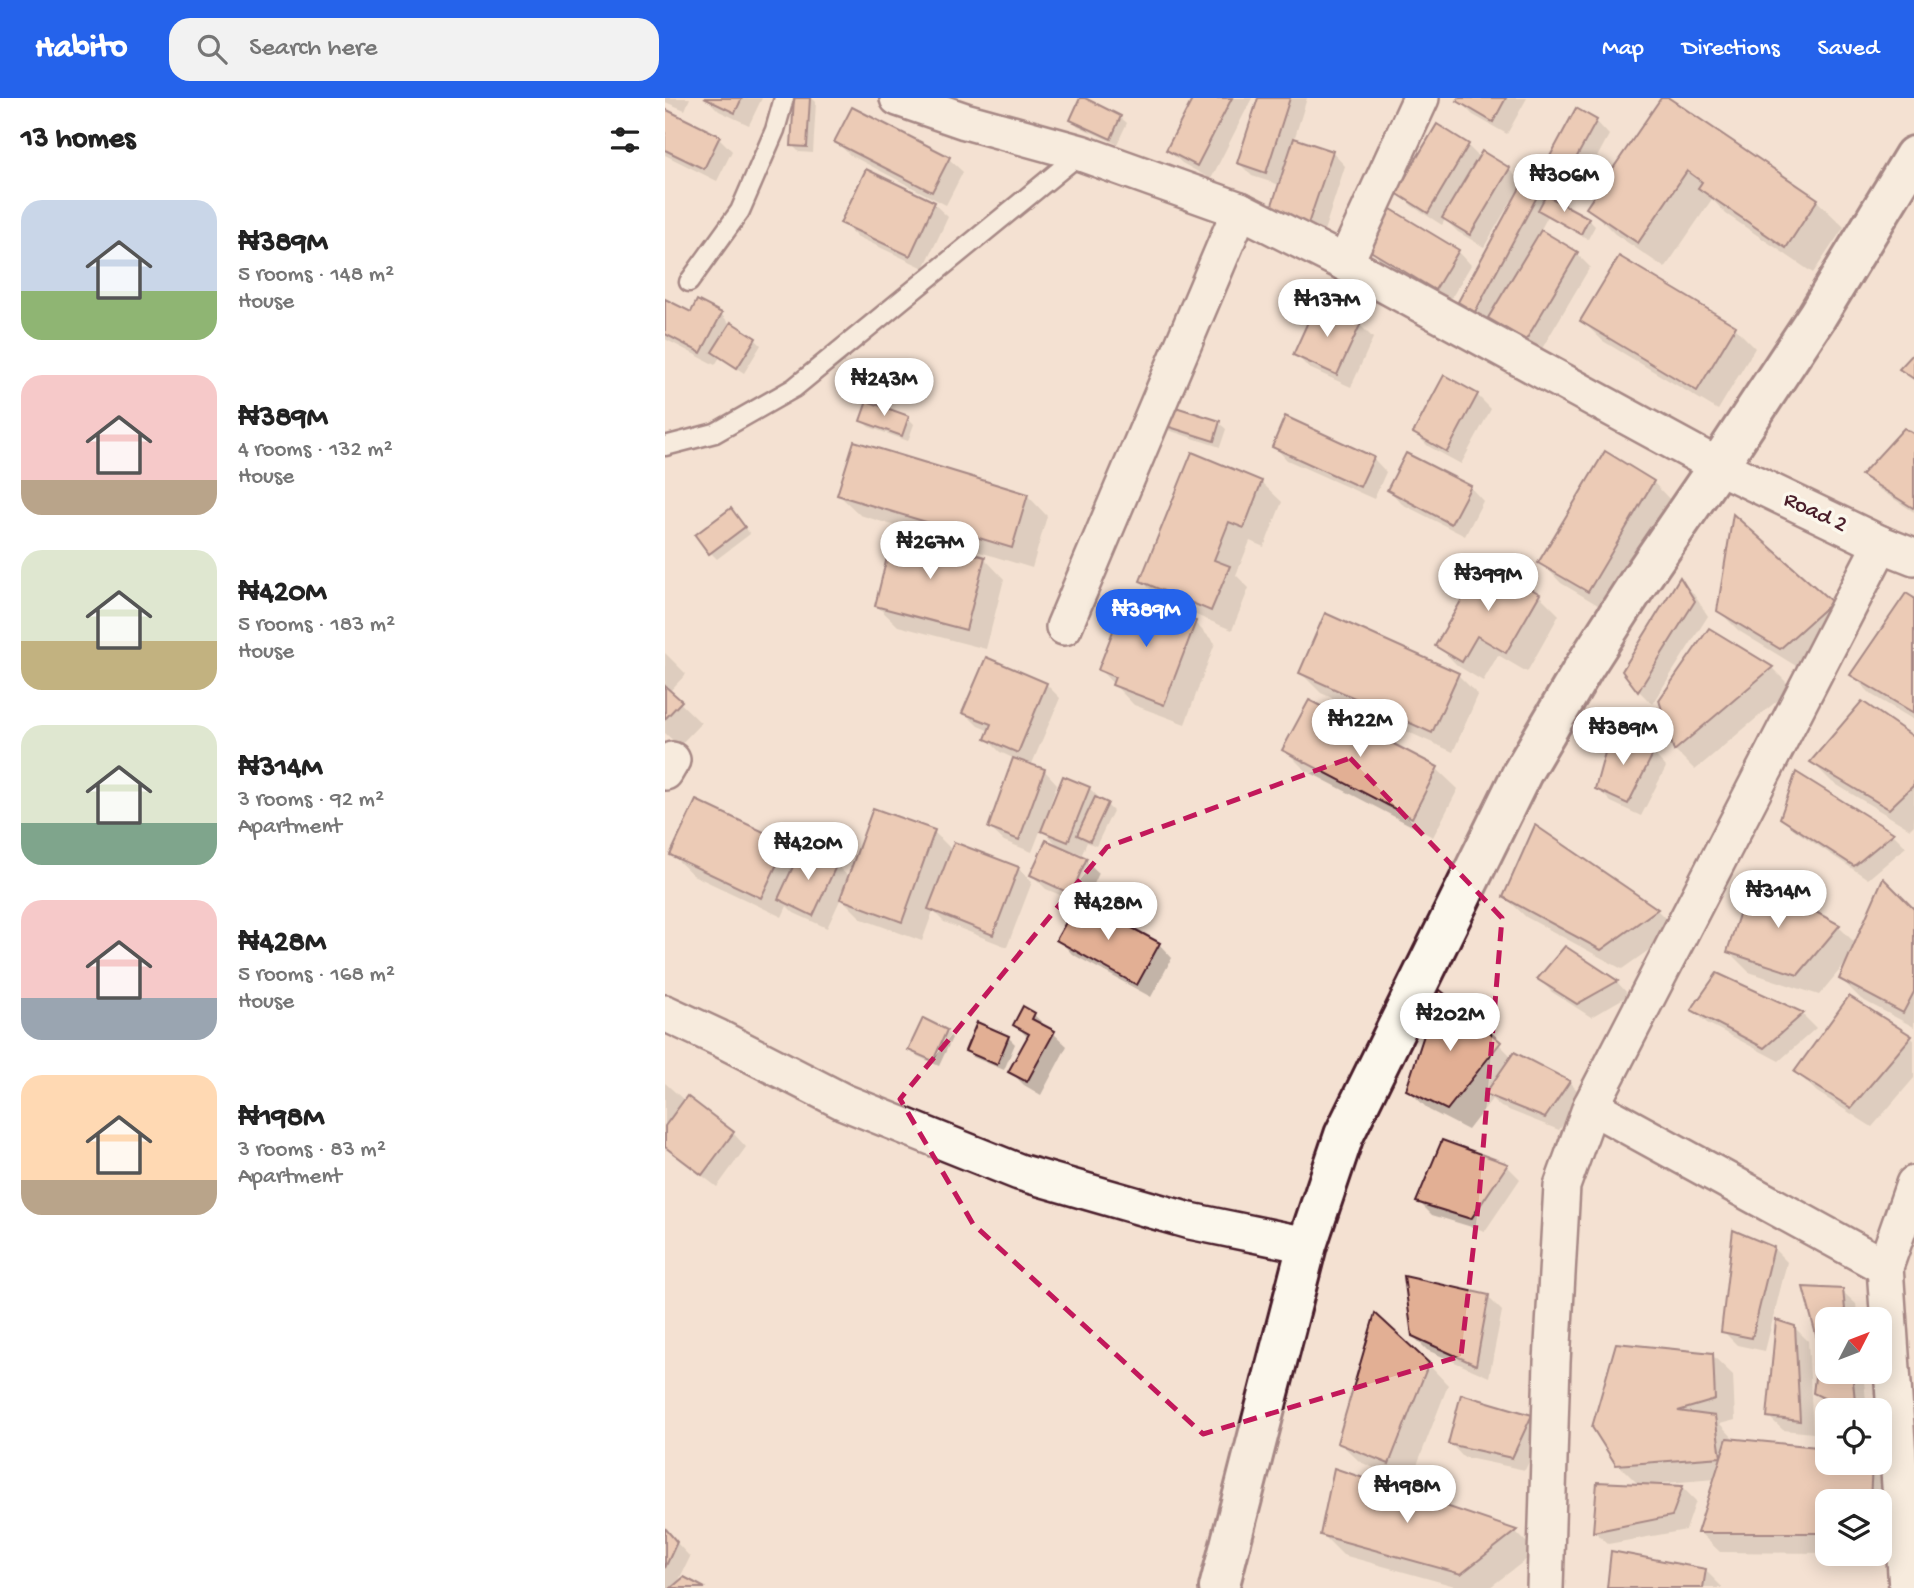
<!DOCTYPE html>
<meta charset="utf-8">
<style>
:root{--surface:#fff;--page:#f2f2f2;--text:#222;--muted:#767676;--accent:#2563eb}
body{margin:0;font-family:"Gochi Hand",sans-serif;background:var(--page);color:var(--text);height:100vh;display:flex;flex-direction:column;font-size:26px;white-space:nowrap}
*{box-sizing:border-box;margin:0}
p{font-size:23px;color:var(--muted)}
.icon{flex:none;width:38px;height:38px;fill:none;stroke:currentColor;stroke-width:2;stroke-linecap:round;stroke-linejoin:round}
.map{position:relative;flex:1;overflow:hidden}
.drawer{display:flex;flex-direction:column;background:var(--surface);width:665px}
.drawer>*{flex:none}
.needle{width:46px;rotate:48deg}
.fabs{position:absolute;left:1150px;top:1209px;display:grid;gap:14px}
.fabs a{display:grid;place-items:center;width:77px;height:77px;border-radius:14px;background:var(--surface);box-shadow:0 4px 18px #0003;font-size:35px}
.price{position:absolute;translate:-50% -60px;padding:0 16px;border-radius:24px;background:#fff;color:#222;font-size:23px;line-height:46px;filter:drop-shadow(0 2px 4px #0008)}
.price::after{content:'';position:absolute;left:50%;top:42px;width:21px;height:16px;margin-left:-10px;background:inherit;clip-path:polygon(0 0,100% 0,50% 100%)}
.price.on{background:var(--accent);color:#fff}
ul{padding:0;list-style:none}
li{display:flex;align-items:center;gap:21px;height:175px;padding:0 21px}
li span{display:grid;place-items:center;flex:none;width:196px;height:140px;border-radius:21px;color:#555}
li>.icon{margin-inline-start:auto}
span .icon{width:84px;height:84px;fill:#fffc;stroke-width:1}
li b{font-size:30px}
h2{display:flex;justify-content:space-between;align-items:center;height:84px;padding:0 21px;font-size:30px}
header{display:flex;align-items:center;gap:42px;box-sizing:border-box;height:98px;padding:0 35px;background:var(--accent);color:#fff}
header strong{font-size:33px}
nav{display:flex;gap:38px;margin-inline-start:auto;font-size:24px}
.search{width:490px;height:63px;background:var(--page);display:flex;align-items:center;gap:18px;box-sizing:border-box;padding:0 24px;border-radius:21px;color:var(--muted);font-size:26px}
main{display:flex;flex:1;min-height:0}
.map>svg:first-child{display:block}
.shadow{fill:#0003}
.building{fill:#e2af94;stroke:#4a1f2b;stroke-width:2}
.lines{fill:none;stroke-linecap:round;stroke-linejoin:round}
.service-casing{stroke:#4a1f2b;stroke-width:23}
.minor-casing{stroke:#4a1f2b;stroke-width:40}
.tertiary-casing{stroke:#4a1f2b;stroke-width:44}
.service{stroke:#fbf7ec;stroke-width:18}
.minor{stroke:#fbf7ec;stroke-width:35}
.tertiary{stroke:#fbf7ec;stroke-width:38}
.marked{fill:none;stroke:#c2185b;stroke-width:5;stroke-dasharray:14 9;stroke-linejoin:round}
.labels{text-anchor:middle;dominant-baseline:central;stroke-width:7;stroke-linejoin:round;paint-order:stroke}
.street-label{font-size:23px;fill:#4a1f2b;stroke:#fbf7ec}
</style>
<header>
<strong>Habito</strong>
<div class="search"><svg class="icon" aria-label="search" viewBox="0 0 24 24"><circle cx="10" cy="10" r="6"/><path d="M15 15l6 6"/></svg>Search here</div>
<nav><a>Map</a><a>Directions</a><a>Saved</a></nav>
</header>
<main>
<section class="drawer">
<h2>13 homes<svg class="icon" aria-label="filters" viewBox="0 0 24 24"><path d="M4 7h16M4 17h16"/><circle cx="9" cy="7" r="2"/><circle cx="15" cy="17" r="2"/></svg></h2>
<ul>
<li><span style="background:linear-gradient(#c9d6e8 65%,#8fb573 0)"><svg class="icon" aria-label="home" viewBox="0 0 24 24"><path d="M3 11l9-7 9 7M6 9v11h12V9"/></svg></span><div><b>₦389M</b><p>5 rooms · 148 m²</p><p>House</p></div></li>
<li><span style="background:linear-gradient(#f6c9c9 75%,#b9a48a 0)"><svg class="icon" aria-label="home" viewBox="0 0 24 24"><path d="M3 11l9-7 9 7M6 9v11h12V9"/></svg></span><div><b>₦389M</b><p>4 rooms · 132 m²</p><p>House</p></div></li>
<li><span style="background:linear-gradient(#dfe7d0 65%,#c2b280 0)"><svg class="icon" aria-label="home" viewBox="0 0 24 24"><path d="M3 11l9-7 9 7M6 9v11h12V9"/></svg></span><div><b>₦420M</b><p>5 rooms · 183 m²</p><p>House</p></div></li>
<li><span style="background:linear-gradient(#dfe7d0 70%,#7fa58c 0)"><svg class="icon" aria-label="home" viewBox="0 0 24 24"><path d="M3 11l9-7 9 7M6 9v11h12V9"/></svg></span><div><b>₦314M</b><p>3 rooms · 92 m²</p><p>Apartment</p></div></li>
<li><span style="background:linear-gradient(#f6c9c9 70%,#9aa5b1 0)"><svg class="icon" aria-label="home" viewBox="0 0 24 24"><path d="M3 11l9-7 9 7M6 9v11h12V9"/></svg></span><div><b>₦428M</b><p>5 rooms · 168 m²</p><p>House</p></div></li>
<li><span style="background:linear-gradient(#ffd9b3 75%,#b9a48a 0)"><svg class="icon" aria-label="home" viewBox="0 0 24 24"><path d="M3 11l9-7 9 7M6 9v11h12V9"/></svg></span><div><b>₦198M</b><p>3 rooms · 83 m²</p><p>Apartment</p></div></li>
</ul>
</section>
<div class="map">
<svg width="1249" height="1490" viewBox="0 0 1249 1490">
<rect width="100%" height="100%" fill="#f4e1d2"/>
<filter id="ink" filterUnits="userSpaceOnUse"><feTurbulence type="fractalNoise" baseFrequency=".0143" numOctaves="2"/><feDisplacementMap in="SourceGraphic" scale="14" xChannelSelector="R" yChannelSelector="G"/><feConvolveMatrix kernelMatrix="1 2 1 2 8 2 1 2 1" color-interpolation-filters="sRGB"/></filter>
<g filter="url(#ink)">
<!-- shadow -->
<g class="shadow">
<polygon points="0,0 25,0 20,12 0,4"/>
<polygon points="41,0 97,0 84,27 54,13"/>
<polygon points="131,0 147,0 151,4 148,55 134,54 128,48"/>
<polygon points="530,0 587,0 546,81 517,65 503,52"/>
<polygon points="595,0 642,0 629,42 667,54 680,68 656,142 619,129 615,87 587,78 574,65"/>
<polygon points="796,0 862,0 842,36 808,17 794,3"/>
<polygon points="998,0 1001,0 1152,103 1179,129 1148,175 1061,116 1047,101 1000,170 950,136 924,110"/>
<polygon points="0,13 54,40 67,53 52,83 0,57"/>
<polygon points="455,19 462,25 452,46 413,28 407,21"/>
<polygon points="931,23 944,37 911,98 892,88 878,74"/>
<polygon points="171,44 284,61 298,74 281,107 185,57"/>
<polygon points="803,48 815,60 844,71 857,85 856,87 873,97 880,103 923,121 930,128 923,141 883,118 875,133 912,156 925,169 875,254 839,233 826,220 823,226 808,217 795,204 849,105 846,103 819,149 793,134 780,121 777,127 747,108 733,94"/>
<polygon points="202,73 269,106 283,119 259,170 191,138 177,125"/>
<polygon points="704,150 793,153 806,167 784,204 717,164"/>
<polygon points="0,203 26,217 56,216 65,226 90,241 96,247 79,275 55,259 50,267 0,241"/>
<polygon points="917,223 1070,230 1090,250 1053,312 938,243"/>
<polygon points="695,227 708,240 686,289 644,270 630,256"/>
<polygon points="812,297 826,311 796,366 763,348 750,335"/>
<polygon points="243,320 249,326 243,343 204,329 197,323"/>
<polygon points="554,325 561,331 555,349 503,332 497,326"/>
<polygon points="1239,333 1249,338 1249,414 1212,390 1199,377"/>
<polygon points="609,348 708,360 721,374 709,401 622,362"/>
<polygon points="596,384 617,404 599,449 585,443 571,477 584,490 567,532 497,503 477,483"/>
<polygon points="988,384 1008,405 943,513 896,485 876,464"/>
<polygon points="805,389 818,403 800,438 737,406 724,392"/>
<polygon points="174,397 362,397 382,418 367,470 195,417"/>
<polygon points="72,418 85,436 52,461 46,455"/>
<polygon points="1069,420 1166,505 1186,525 1136,571 1074,533 1053,512"/>
<polygon points="319,460 339,481 321,551 233,528 212,508"/>
<polygon points="1015,482 1028,495 1043,518 987,606 974,593 959,573"/>
<polygon points="874,497 894,517 862,574 833,557 818,583 793,568 772,547"/>
<polygon points="1242,497 1249,503 1249,622 1207,597 1187,577"/>
<polygon points="530,525 550,545 520,626 469,607 435,572"/>
<polygon points="1044,532 1107,570 1127,590 1030,672 1010,652"/>
<polygon points="0,555 21,576 4,594 36,625 14,648 0,635"/>
<polygon points="636,575 793,577 813,597 788,654 656,595"/>
<polygon points="381,586 395,600 366,668 379,672 392,686 384,710 387,711 424,690 448,713 431,748 422,744 417,756 409,753 407,756 420,762 434,775 420,806 494,846 507,860 486,899 407,856 394,842 414,805 381,791 367,777 396,750 376,731 367,754 339,743 325,730 350,661 335,654 322,641 325,633 313,628 299,614"/>
<polygon points="645,604 772,671 793,691 768,739 640,672 620,652"/>
<polygon points="1197,605 1249,641 1249,727 1245,731 1167,684 1147,664"/>
<polygon points="988,655 1001,669 976,718 946,704 932,690"/>
<polygon points="32,704 121,747 134,760 171,767 185,780 269,734 288,753 353,770 367,784 342,849 279,824 268,813 257,843 197,821 176,800 162,830 129,815 122,808 117,819 28,777 7,757"/>
<polygon points="1117,720 1228,736 1241,749 1203,781 1131,733"/>
<polygon points="871,730 992,812 1012,832 957,871 861,819 840,799"/>
<polygon points="1087,781 1174,829 1191,846 1219,783 1249,813 1249,929 1196,901 1176,881 1183,862 1154,897 1084,874 1064,854"/>
<polygon points="900,850 952,884 964,897 926,919 887,894 874,881"/>
<polygon points="1053,877 1138,917 1151,930 1114,963 1042,925 1028,912"/>
<polygon points="1184,900 1249,942 1249,980 1207,1029 1152,994 1131,974"/>
<polygon points="369,917 402,948 376,997 359,987 346,974 363,940 350,926"/>
<polygon points="281,933 287,940 274,968 252,958 245,951"/>
<polygon points="343,939 350,946 339,972 308,959 302,952"/>
<polygon points="834,946 847,959 850,956 904,984 918,998 894,1032 836,1009 827,1001 803,1032 764,1012 743,992"/>
<polygon points="0,985 20,1003 68,1035 81,1049 52,1089 0,1049"/>
<polygon points="778,1044 842,1068 855,1081 820,1133 767,1117 753,1103"/>
<polygon points="1108,1150 1122,1164 1100,1253 1072,1247 1058,1233"/>
<polygon points="1140,1191 1177,1193 1191,1206 1193,1222 1162,1222 1162,1274 1198,1274 1202,1312 1172,1312 1164,1308 1150,1295 1156,1248"/>
<polygon points="823,1199 837,1213 824,1279 762,1252 748,1238"/>
<polygon points="1129,1229 1143,1243 1148,1335 1118,1332 1104,1319"/>
<polygon points="1047,1257 1068,1277 1070,1322 1055,1326 1070,1342 1162,1351 1162,1365 1214,1364 1227,1376 1223,1455 1214,1455 1214,1404 1162,1404 1162,1455 1055,1454 1034,1434 1051,1381 988,1386 988,1388 1017,1389 1031,1403 1021,1432 943,1446 929,1433 974,1387 953,1366"/>
<polygon points="763,1266 783,1287 745,1385 695,1364 674,1344"/>
<polygon points="866,1318 879,1332 860,1372 798,1359 785,1345"/>
<polygon points="670,1372 851,1434 871,1454 824,1490 797,1490 678,1457 657,1436"/>
<polygon points="0,1432 25,1459 11,1488 36,1490 0,1490"/>
<polygon points="1040,1472 1058,1490 944,1490"/>
</g>
<!-- building -->
<g class="building">
<polygon points="39,0 77,0 70,15"/>
<polygon points="129,0 145,0 142,49 126,48"/>
<polygon points="415,0 420,0 456,18 446,41 405,22"/>
<polygon points="528,0 567,0 532,68 501,52"/>
<polygon points="593,0 625,0 601,75 572,65"/>
<polygon points="794,0 841,0 828,24 792,3"/>
<polygon points="996,0 1004,0 1153,101 1121,150 1033,90 1037,84 1022,73 973,145 921,110"/>
<polygon points="187,9 285,59 267,94 169,44"/>
<polygon points="911,10 932,22 897,86 876,75"/>
<polygon points="0,11 55,38 39,71 0,52"/>
<polygon points="772,26 804,46 763,115 731,95"/>
<polygon points="629,40 668,53 642,129 604,116"/>
<polygon points="817,53 845,70 805,137 777,120"/>
<polygon points="201,71 270,104 245,158 175,125"/>
<polygon points="857,86 874,95 810,214 793,204"/>
<polygon points="881,97 924,120 916,136 873,112"/>
<polygon points="726,111 794,152 770,192 702,151"/>
<polygon points="876,132 913,154 861,242 823,220"/>
<polygon points="954,158 1071,228 1032,293 915,223"/>
<polygon points="0,201 26,214 32,202 57,215 36,255 0,236"/>
<polygon points="651,206 696,225 672,277 628,257"/>
<polygon points="66,224 91,240 72,270 47,254"/>
<polygon points="1249,255 1249,281 1234,271"/>
<polygon points="779,277 813,296 782,354 748,335"/>
<polygon points="202,303 244,318 237,338 195,323"/>
<polygon points="501,306 555,323 549,343 495,326"/>
<polygon points="620,318 709,359 695,389 607,349"/>
<polygon points="1239,330 1249,336 1249,409 1248,410 1196,377"/>
<polygon points="189,343 363,396 347,450 172,397"/>
<polygon points="940,353 989,383 923,494 873,465"/>
<polygon points="527,354 597,383 579,430 564,424 549,462 565,468 546,513 475,483"/>
<polygon points="741,355 806,388 786,426 722,392"/>
<polygon points="66,410 80,429 44,456 30,437"/>
<polygon points="1068,416 1167,504 1115,551 1052,513"/>
<polygon points="228,435 320,459 301,532 210,508"/>
<polygon points="819,463 875,496 841,555 812,538 797,564 770,548"/>
<polygon points="1015,479 1030,503 973,594 957,573"/>
<polygon points="1241,495 1249,500 1249,615 1185,577"/>
<polygon points="462,497 531,523 499,607 447,587 450,579 433,572"/>
<polygon points="660,515 794,575 767,635 634,575"/>
<polygon points="1044,530 1108,569 1009,653 994,602"/>
<polygon points="321,559 382,585 353,655 320,641 326,626 297,615"/>
<polygon points="0,588 17,603 0,621"/>
<polygon points="644,602 773,669 747,720 617,652"/>
<polygon points="1197,603 1249,639 1249,687 1224,711 1145,664"/>
<polygon points="947,629 989,654 963,706 930,691"/>
<polygon points="348,660 380,671 354,742 323,730"/>
<polygon points="1131,674 1229,735 1189,768 1115,720"/>
<polygon points="398,678 425,689 403,744 376,733"/>
<polygon points="430,699 443,705 425,743 412,737"/>
<polygon points="31,702 122,745 96,800 5,757"/>
<polygon points="208,710 270,732 237,824 175,801"/>
<polygon points="870,727 993,811 936,852 838,799"/>
<polygon points="381,742 422,760 406,796 365,777"/>
<polygon points="289,744 354,769 328,837 263,811"/>
<polygon points="137,749 172,766 148,818 113,801"/>
<polygon points="1086,779 1175,827 1133,877 1062,854"/>
<polygon points="1218,780 1249,811 1249,894 1238,915 1174,881"/>
<polygon points="414,801 495,845 472,887 391,842"/>
<polygon points="900,848 953,883 912,906 872,881"/>
<polygon points="1052,875 1139,915 1099,950 1026,912"/>
<polygon points="774,891 836,944 782,1012 741,992"/>
<polygon points="1184,898 1247,938 1186,1010 1129,974"/>
<polygon points="358,908 370,915 367,921 390,933 362,984 343,974 364,936 348,927"/>
<polygon points="258,920 282,932 268,963 243,952"/>
<polygon points="312,924 344,938 332,967 300,953"/>
<polygon points="849,954 905,983 880,1020 820,996"/>
<polygon points="22,998 69,1034 37,1077 0,1049 0,1028"/>
<polygon points="777,1042 843,1066 806,1121 751,1104"/>
<polygon points="1068,1132 1109,1149 1087,1240 1056,1234"/>
<polygon points="739,1178 824,1197 811,1267 747,1238"/>
<polygon points="1138,1189 1178,1191 1181,1222 1162,1222 1162,1274 1187,1274 1191,1312 1184,1312 1148,1295 1154,1248"/>
<polygon points="710,1215 764,1265 724,1366 672,1345"/>
<polygon points="1111,1222 1130,1228 1135,1323 1102,1319"/>
<polygon points="951,1245 1048,1255 1050,1302 1013,1313 1050,1318 1056,1359 951,1367 927,1329"/>
<polygon points="796,1296 867,1317 847,1360 783,1346"/>
<polygon points="1062,1340 1162,1350 1162,1365 1207,1365 1205,1404 1162,1404 1162,1435 1032,1435"/>
<polygon points="669,1370 852,1432 796,1476 655,1437"/>
<polygon points="932,1384 1018,1388 1007,1418 928,1434"/>
<polygon points="0,1430 12,1444 0,1470"/>
<polygon points="946,1453 1041,1471 1038,1490 942,1490"/>
<polygon points="19,1479 40,1490 6,1490"/>
</g>
<g class="lines">
<defs>
<g id="service">
<polyline points="24,184 75,113 110,32 119,0"/>
<polyline points="0,348 50,335 129,290 416,55"/>
</g>
<g id="minor">
<polyline points="233,0 300,23 416,55 575,112 680,165 1053,368 1216,446 1249,459"/>
<polyline points="680,165 756,0"/>
<polyline points="399,529 575,112"/>
<polyline points="0,674 7,662"/>
<polyline points="0,915 54,940 179,1004 354,1074 525,1123 642,1147"/>
<polyline points="926,1008 1220,1169"/>
<polyline points="880,1490 887,1264 897,1088 926,1008 1216,446"/>
<polyline points="1242,1490 1220,1169 1249,1086"/>
</g>
<polyline id="tertiary" points="554,1490 642,1147 679,1037 857,675 918,571 975,482 1053,368 1152,218 1249,58"/>
</defs>
<!-- service casing -->
<use href="#service" class="service-casing"/>
<!-- minor casing -->
<use href="#minor" class="minor-casing"/>
<!-- tertiary casing -->
<use href="#tertiary" class="tertiary-casing"/>
<!-- service -->
<use href="#service" class="service"/>
<!-- minor -->
<use href="#minor" class="minor"/>
<!-- tertiary -->
<use href="#tertiary" class="tertiary"/>
</g>
</g>
<!-- marked area -->
<path d="M0 0H1249V1490H0ZM685,660L837,820L814,1100L796,1258L538,1336L308,1126L235,1001L442,749Z" fill="#f4e1d2" fill-opacity=".55" fill-rule="evenodd"/>
<path class="marked" d="M685,660L837,820L814,1100L796,1258L538,1336L308,1126L235,1001L442,749Z"/>
<g class="labels">
<!-- street labels -->
<g class="street-label">
<text transform="translate(1150 415) rotate(25)">Road 2</text>
</g>
</g>
</svg>
<div class="fabs">
<a><svg class="needle" viewBox="-14 -14 28 28"><path d="M0-13l5 13h-10z" fill="#e53935"/><path d="M0 13l5-13h-10z" fill="#767676"/></svg></a>
<a><svg class="icon" aria-label="locate" viewBox="0 0 24 24"><circle cx="12" cy="12" r="6"/><path d="M12 2v4M12 18v4M2 12h4M18 12h4"/></svg></a>
<a><svg class="icon" aria-label="layers" viewBox="0 0 24 24"><path d="M12 4l9 5-9 5-9-5zM3 14l9 5 9-5"/></svg></a>
</div>
<b class="price" style="left:899px;top:116px">₦306M</b>
<b class="price" style="left:662px;top:241px">₦137M</b>
<b class="price" style="left:219px;top:320px">₦243M</b>
<b class="price" style="left:265px;top:483px">₦267M</b>
<b class="price" style="left:823px;top:515px">₦399M</b>
<b class="price on" style="left:481px;top:551px">₦389M</b>
<b class="price" style="left:695px;top:661px">₦122M</b>
<b class="price" style="left:958px;top:669px">₦389M</b>
<b class="price" style="left:143px;top:784px">₦420M</b>
<b class="price" style="left:1113px;top:832px">₦314M</b>
<b class="price" style="left:443px;top:844px">₦428M</b>
<b class="price" style="left:785px;top:955px">₦202M</b>
<b class="price" style="left:742px;top:1427px">₦198M</b>
</div>
</main>
